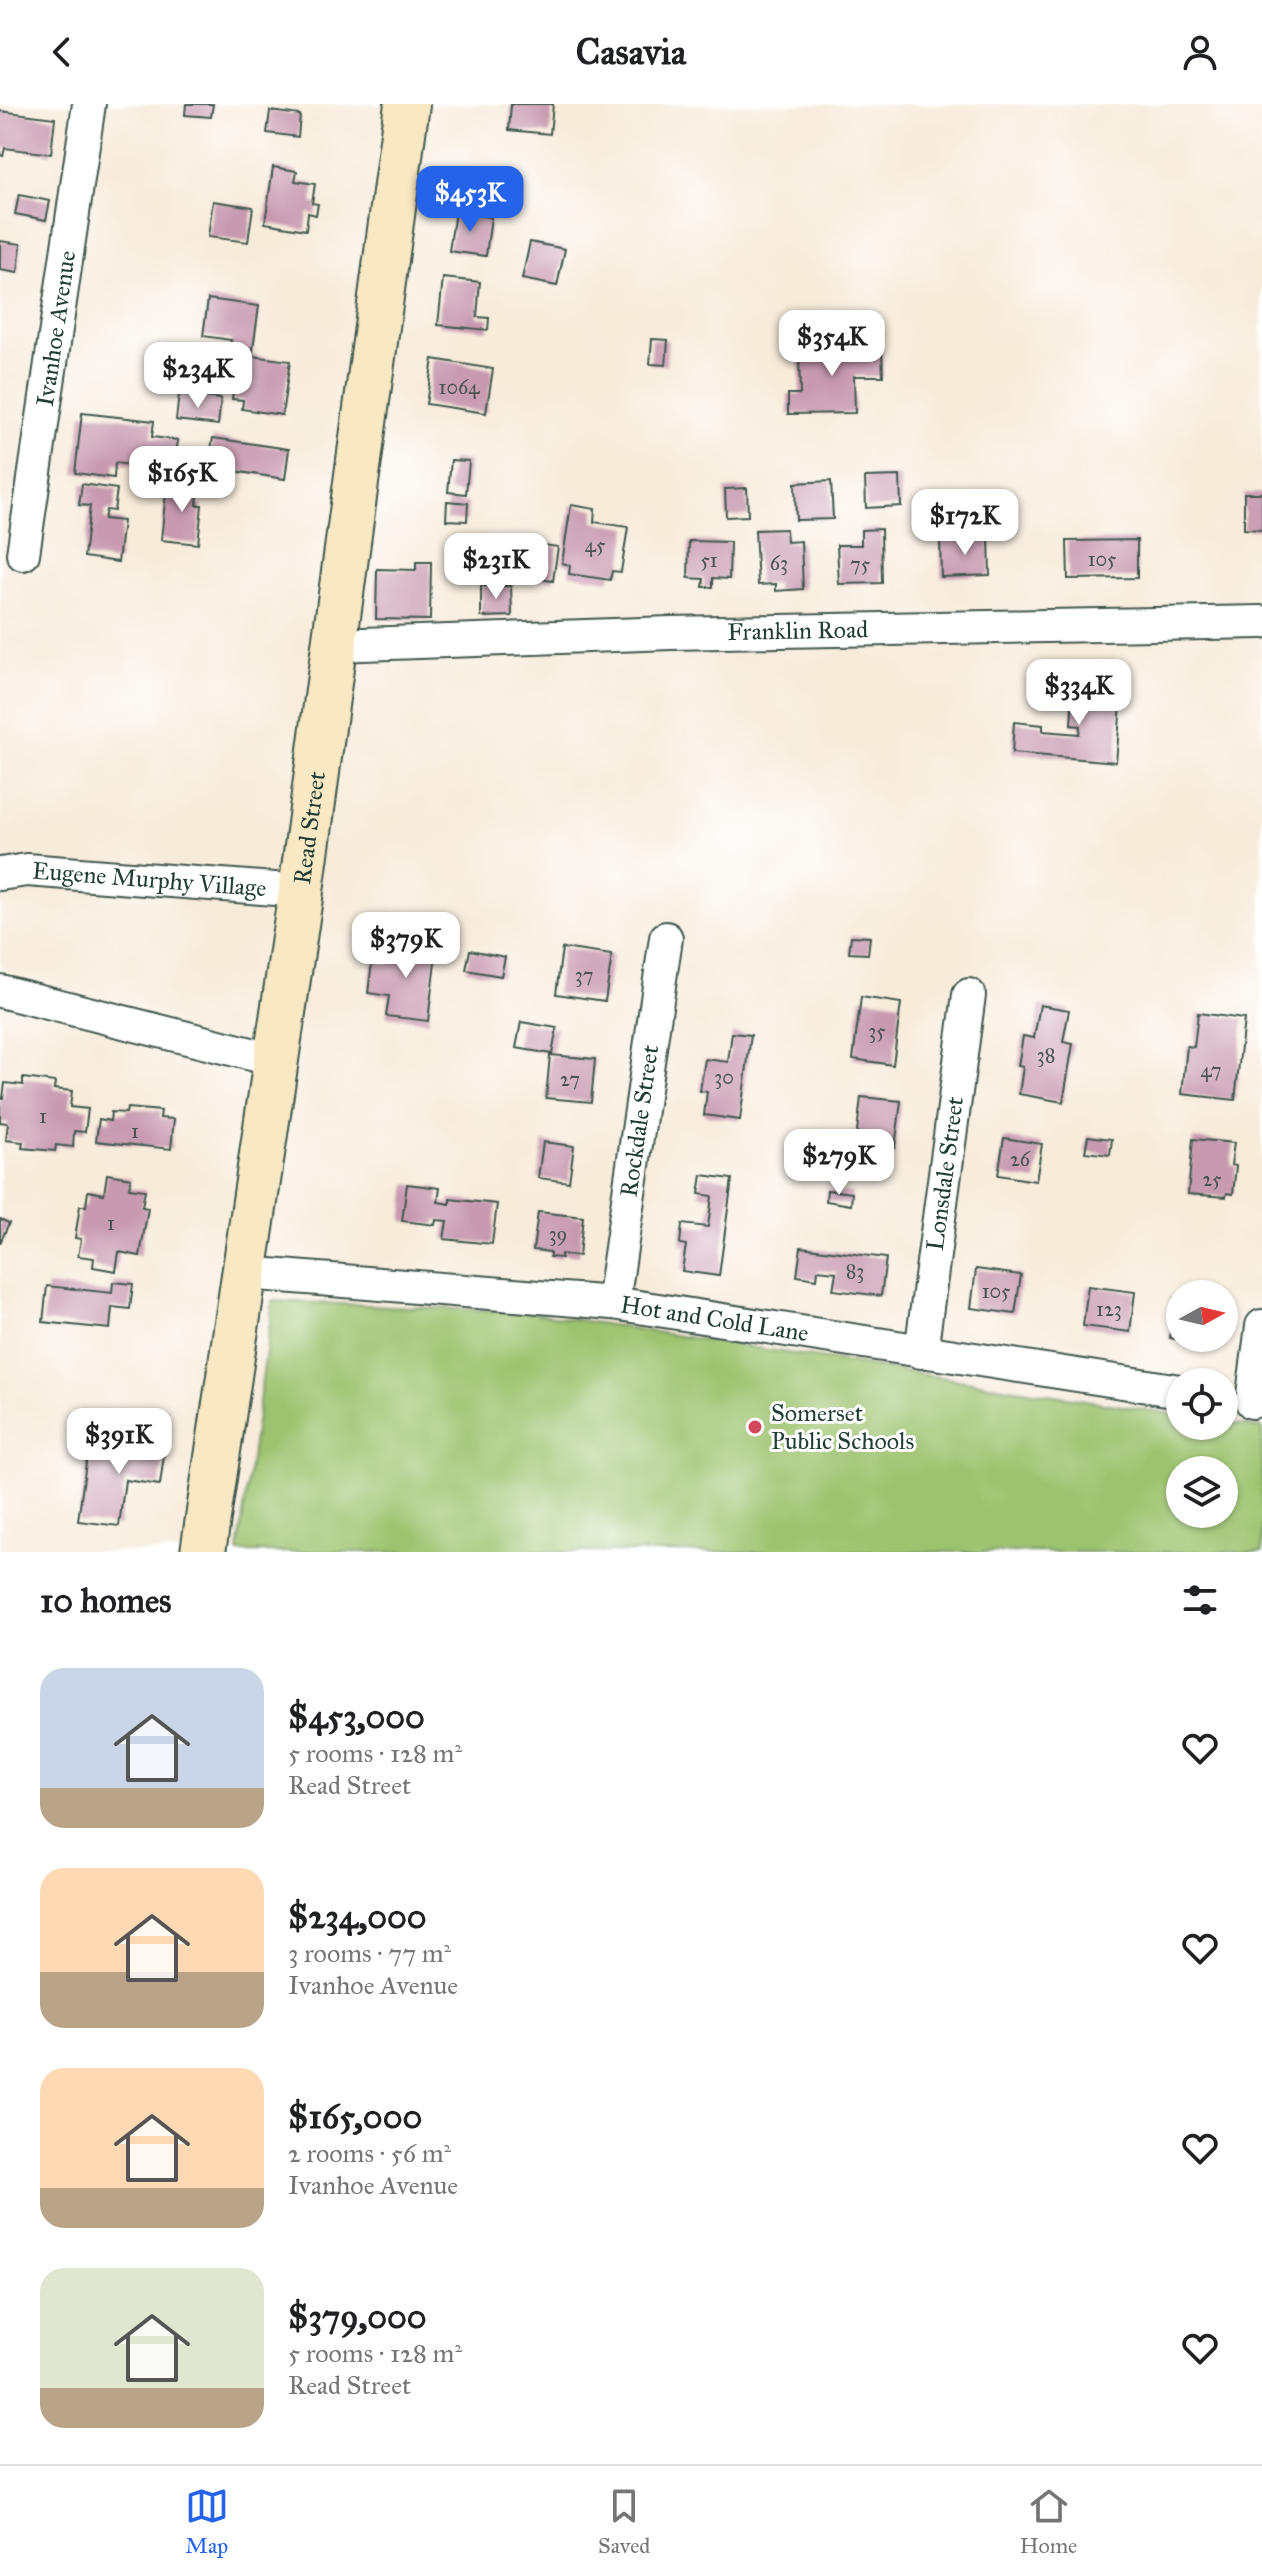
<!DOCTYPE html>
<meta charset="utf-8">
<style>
:root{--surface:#fff;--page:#f2f2f2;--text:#202124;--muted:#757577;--line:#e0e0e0;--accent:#2563eb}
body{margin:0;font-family:"IM FELL Great Primer",serif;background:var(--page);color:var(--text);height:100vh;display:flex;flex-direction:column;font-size:30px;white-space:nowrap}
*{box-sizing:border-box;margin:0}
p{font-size:26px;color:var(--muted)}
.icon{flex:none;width:44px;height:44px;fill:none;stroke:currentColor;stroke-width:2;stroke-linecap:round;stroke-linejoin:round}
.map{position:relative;height:1448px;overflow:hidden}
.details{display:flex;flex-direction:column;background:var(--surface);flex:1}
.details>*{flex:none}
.needle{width:52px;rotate:82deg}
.fabs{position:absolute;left:1166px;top:1176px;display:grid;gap:16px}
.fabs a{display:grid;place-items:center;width:72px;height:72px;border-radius:50%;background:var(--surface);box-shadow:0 2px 6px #0004;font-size:40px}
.price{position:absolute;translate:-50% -68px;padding:0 18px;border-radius:16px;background:#fff;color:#222;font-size:26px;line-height:52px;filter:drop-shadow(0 2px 4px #0008)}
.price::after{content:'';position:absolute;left:50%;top:48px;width:24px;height:18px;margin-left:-12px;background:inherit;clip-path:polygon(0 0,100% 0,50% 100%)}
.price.on{background:var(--accent);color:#fff}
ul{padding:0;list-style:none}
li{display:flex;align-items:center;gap:24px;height:200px;padding:0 40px}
li span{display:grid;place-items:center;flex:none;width:224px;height:160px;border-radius:24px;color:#555}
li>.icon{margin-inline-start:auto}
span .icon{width:96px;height:96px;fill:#fffc;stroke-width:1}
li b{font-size:34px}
h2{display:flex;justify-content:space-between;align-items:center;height:96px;padding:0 40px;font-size:34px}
header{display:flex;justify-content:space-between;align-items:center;height:104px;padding:0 40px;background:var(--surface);font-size:36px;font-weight:700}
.tab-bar{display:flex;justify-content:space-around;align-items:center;height:112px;border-top:2px solid var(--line);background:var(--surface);font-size:22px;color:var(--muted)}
.tab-bar a{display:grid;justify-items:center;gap:4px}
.tab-bar .on{color:var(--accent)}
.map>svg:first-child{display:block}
.green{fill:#9dc36e;stroke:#5e8051;stroke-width:2;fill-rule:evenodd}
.building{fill:#c89ab0}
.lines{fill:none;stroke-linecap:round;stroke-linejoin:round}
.minor-casing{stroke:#3f574d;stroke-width:36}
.secondary-casing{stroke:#3f574d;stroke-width:48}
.minor{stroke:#fff;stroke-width:32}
.secondary{stroke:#f8e8c3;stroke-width:44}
.poi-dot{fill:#d1495b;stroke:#fff;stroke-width:3}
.labels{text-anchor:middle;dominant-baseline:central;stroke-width:6;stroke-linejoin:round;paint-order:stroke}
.number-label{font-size:20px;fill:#495453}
.street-label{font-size:24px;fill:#1f3d34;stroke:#fff}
.poi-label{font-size:24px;fill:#1f3d34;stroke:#fff;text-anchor:start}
</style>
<header><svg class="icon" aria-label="back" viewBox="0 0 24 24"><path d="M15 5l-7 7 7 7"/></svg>Casavia<svg class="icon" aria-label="person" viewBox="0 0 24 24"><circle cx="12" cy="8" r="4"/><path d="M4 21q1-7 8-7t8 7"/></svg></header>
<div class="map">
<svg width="1262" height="1448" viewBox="0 0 1262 1448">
<rect width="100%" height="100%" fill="#fff"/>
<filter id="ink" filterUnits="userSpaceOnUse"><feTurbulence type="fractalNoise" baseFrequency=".0125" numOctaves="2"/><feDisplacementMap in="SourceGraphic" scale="16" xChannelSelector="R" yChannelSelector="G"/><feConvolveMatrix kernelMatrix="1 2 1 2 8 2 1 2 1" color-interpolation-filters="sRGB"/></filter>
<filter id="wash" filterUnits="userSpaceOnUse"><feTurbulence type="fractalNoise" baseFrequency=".006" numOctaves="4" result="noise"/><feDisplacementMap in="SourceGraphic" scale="32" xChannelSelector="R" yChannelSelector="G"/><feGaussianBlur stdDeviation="1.8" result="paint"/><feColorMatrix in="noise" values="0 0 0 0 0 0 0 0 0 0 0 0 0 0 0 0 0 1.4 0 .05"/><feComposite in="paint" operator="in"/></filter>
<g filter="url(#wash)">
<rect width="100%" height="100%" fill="#f7ebda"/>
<!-- green -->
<path class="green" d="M273,1197L528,1208L1180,1311V1322H1224V1318L1262,1324V1448H238ZM1180,1366H1224V1410H1180Z"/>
<g id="blocks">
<!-- building -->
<g class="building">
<polygon points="186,0 213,0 211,13 185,11"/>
<polygon points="511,0 553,0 550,30 509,26"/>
<polygon points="0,7 55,14 51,50 5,44 3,52 0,51"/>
<polygon points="270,7 300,11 298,33 267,29"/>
<polygon points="273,63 297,67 295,77 315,80 312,99 318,100 316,111 308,109 306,126 265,119"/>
<polygon points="19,91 50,97 46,116 15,110"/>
<polygon points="213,97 253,103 248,138 208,133"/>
<polygon points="455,108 491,113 486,152 449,147"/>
<polygon points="0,137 21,140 18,169 0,166"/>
<polygon points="530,138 565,145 557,182 522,175"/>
<polygon points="443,174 480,178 477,213 489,214 488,226 438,221"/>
<polygon points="208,195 259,202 252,252 290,257 282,311 242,305 243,296 232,295 238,250 229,249 231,236 203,232"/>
<polygon points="850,231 850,247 882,247 883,272 854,272 855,309 788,310 788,290 800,290 799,248 833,247 833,232"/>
<polygon points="652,235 668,236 666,261 650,260"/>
<polygon points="433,255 493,265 486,309 426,300"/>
<polygon points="179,290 221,295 218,321 176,316"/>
<polygon points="82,309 154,317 152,333 178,336 174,366 115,359 114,374 75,369"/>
<polygon points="213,334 289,345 285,375 208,363"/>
<polygon points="451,356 469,357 466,390 448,388"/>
<polygon points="900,372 901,402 866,404 865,373"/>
<polygon points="831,377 833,415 796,416 795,379"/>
<polygon points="167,378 199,382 197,401 202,401 198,440 161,436"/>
<polygon points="82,380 117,385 114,407 106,406 104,415 123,417 118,458 84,453 90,402 79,401"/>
<polygon points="747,384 748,412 726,413 725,385"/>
<polygon points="1244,389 1262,389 1262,426 1244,425"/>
<polygon points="447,397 468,399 467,417 446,416"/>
<polygon points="571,401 595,405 594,418 628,423 621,468 612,467 610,476 569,470 570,461 562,459"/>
<polygon points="786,425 787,438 801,437 803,485 776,487 776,480 758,481 755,426"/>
<polygon points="881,425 882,479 839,480 837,441 861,441 861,426"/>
<polygon points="989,434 990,471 941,473 940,435"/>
<polygon points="1137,436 1137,474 1068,475 1067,437"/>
<polygon points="689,437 730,438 729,475 713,474 713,483 703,483 704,475 688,474"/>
<polygon points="537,440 558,443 553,477 532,474"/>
<polygon points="416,458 431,458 430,516 376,515 377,465 416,466"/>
<polygon points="481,482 511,482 512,512 481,513"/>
<polygon points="1086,574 1123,578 1116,658 1012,649 1014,618 1043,621 1043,627 1079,630 1080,622 1071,621 1073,588 1085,589"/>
<polygon points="851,832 870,833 868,850 849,849"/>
<polygon points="392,835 437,841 428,917 386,912 389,892 368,889 372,858 389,860"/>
<polygon points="562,844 612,851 605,897 556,890"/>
<polygon points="470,846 505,853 501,872 466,866"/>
<polygon points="861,893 901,899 893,961 853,955"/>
<polygon points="1040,901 1069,906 1063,938 1073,940 1063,998 1019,990 1023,963 1018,962 1023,932 1034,934"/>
<polygon points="1198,909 1244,915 1235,996 1182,990 1187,942 1194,943"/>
<polygon points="521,918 557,924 552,950 516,944"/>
<polygon points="732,929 751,931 740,1016 704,1011 707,988 700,987 705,955 728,958"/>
<polygon points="550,951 595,955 591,998 546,994"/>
<polygon points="23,974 55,978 54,985 72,987 70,1003 88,1005 85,1028 74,1027 73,1043 56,1041 55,1047 22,1044 23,1038 6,1036 8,1019 0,1018 0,994 3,994 5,979 23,981"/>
<polygon points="861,993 901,997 895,1044 879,1042 876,1069 820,1063 822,1040 863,1045 863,1037 856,1036"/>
<polygon points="127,1004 161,1007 160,1014 174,1015 171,1045 96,1037 99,1015 110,1017 111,1008 126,1009"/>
<polygon points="1088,1032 1112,1035 1110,1051 1085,1048"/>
<polygon points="1004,1034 1042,1040 1036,1077 998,1071"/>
<polygon points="1193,1035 1234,1039 1231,1061 1236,1062 1233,1090 1227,1089 1226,1093 1188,1090"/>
<polygon points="543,1038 574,1042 569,1078 538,1074"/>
<polygon points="107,1070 131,1074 129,1084 145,1086 142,1103 148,1104 140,1152 119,1148 116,1167 93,1163 94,1154 78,1152 81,1135 75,1134 80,1102 86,1102 88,1087 104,1090"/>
<polygon points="702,1071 732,1075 719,1172 682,1167 686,1141 680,1140 682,1120 708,1123 712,1092 699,1090"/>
<polygon points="407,1080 440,1084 438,1098 450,1100 450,1095 497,1100 492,1140 444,1135 447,1117 436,1116 435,1121 402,1117"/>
<polygon points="827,1086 852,1089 851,1101 826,1097"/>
<polygon points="538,1108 583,1113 579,1152 561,1150 561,1154 550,1153 550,1148 533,1146"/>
<polygon points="0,1115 9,1119 0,1139"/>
<polygon points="801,1143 886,1154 881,1192 833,1186 836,1168 818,1166 817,1175 797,1172"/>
<polygon points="976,1165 1021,1171 1015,1210 971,1204"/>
<polygon points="113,1178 133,1180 130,1205 112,1203 110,1225 43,1218 47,1182 112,1189"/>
<polygon points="1088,1182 1135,1188 1130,1228 1083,1222"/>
<polygon points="1175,1194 1180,1195 1180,1236 1170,1234"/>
<polygon points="1186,1234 1215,1234 1214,1240 1198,1238 1197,1245 1185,1243"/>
<polygon points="111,1329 166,1336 160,1381 125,1376 119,1422 78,1417 87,1351 108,1354"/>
</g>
</g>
</g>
<g filter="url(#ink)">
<use href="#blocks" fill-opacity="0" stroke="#3f574d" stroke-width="2"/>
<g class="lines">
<defs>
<g id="minor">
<path id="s1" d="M23,450L89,0"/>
<path id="s2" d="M334,541L671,529L1262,518"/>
<path id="s3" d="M0,770L27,766L301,787"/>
<polyline points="0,887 275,956"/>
<path id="s4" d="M245,1169L613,1199L1180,1287"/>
<path id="s5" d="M613,1199L666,834"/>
<path id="s6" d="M921,1248L969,891"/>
<polyline points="1252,1298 1262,1222"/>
</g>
<g id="secondary">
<path id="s7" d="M203,1448L301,787L407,0"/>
</g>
</defs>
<!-- minor casing -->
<use href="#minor" class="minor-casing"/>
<!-- secondary casing -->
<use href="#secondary" class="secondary-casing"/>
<!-- minor -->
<use href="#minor" class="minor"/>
<!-- secondary -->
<use href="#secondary" class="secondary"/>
</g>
</g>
<!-- markers -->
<circle class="poi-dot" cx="755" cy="1323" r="8"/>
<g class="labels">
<!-- number labels -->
<g class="number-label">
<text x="459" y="283">1064</text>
<text x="595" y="441">45</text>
<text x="1102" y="455">105</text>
<text x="709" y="456">51</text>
<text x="779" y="459">63</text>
<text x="860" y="460">75</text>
<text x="584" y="871">37</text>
<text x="877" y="927">35</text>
<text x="1046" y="951">38</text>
<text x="1211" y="966">47</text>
<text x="724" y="973">30</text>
<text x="570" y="975">27</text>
<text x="43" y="1012">1</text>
<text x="135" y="1027">1</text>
<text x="1020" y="1055">26</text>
<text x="1212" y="1075">25</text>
<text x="111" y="1119">1</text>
<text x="558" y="1130">39</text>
<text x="855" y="1167">83</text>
<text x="996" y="1187">105</text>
<text x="1109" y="1205">123</text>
</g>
<!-- street labels -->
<g class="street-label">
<text stroke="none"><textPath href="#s1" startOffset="228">Ivanhoe Avenue</textPath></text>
<text stroke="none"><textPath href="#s2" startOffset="464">Franklin Road</textPath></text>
<text stroke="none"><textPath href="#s7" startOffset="732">Read Street</textPath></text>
<text stroke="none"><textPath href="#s3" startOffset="150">Eugene Murphy Village</textPath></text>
<text stroke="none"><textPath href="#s5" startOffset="184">Rockdale Street</textPath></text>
<text stroke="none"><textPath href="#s6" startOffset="180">Lonsdale Street</textPath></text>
<text stroke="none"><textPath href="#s4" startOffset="472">Hot and Cold Lane</textPath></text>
</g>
<!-- poi labels -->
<g class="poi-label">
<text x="771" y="1309">Somerset<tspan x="771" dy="28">Public Schools</tspan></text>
</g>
</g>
</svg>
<div class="fabs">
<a><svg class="needle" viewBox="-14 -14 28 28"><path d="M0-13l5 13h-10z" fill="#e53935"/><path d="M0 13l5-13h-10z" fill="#757577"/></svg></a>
<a><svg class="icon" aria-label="locate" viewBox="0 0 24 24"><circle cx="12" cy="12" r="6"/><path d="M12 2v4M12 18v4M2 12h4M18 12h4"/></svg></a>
<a><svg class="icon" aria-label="layers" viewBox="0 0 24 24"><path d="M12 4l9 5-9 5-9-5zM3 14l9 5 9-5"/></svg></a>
</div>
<b class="price on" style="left:470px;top:130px">$453K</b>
<b class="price" style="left:832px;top:274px">$354K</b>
<b class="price" style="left:198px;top:306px">$234K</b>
<b class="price" style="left:182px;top:410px">$165K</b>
<b class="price" style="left:965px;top:453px">$172K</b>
<b class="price" style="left:496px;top:497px">$231K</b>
<b class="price" style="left:1079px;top:623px">$334K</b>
<b class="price" style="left:406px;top:876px">$379K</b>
<b class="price" style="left:839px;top:1093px">$279K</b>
<b class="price" style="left:119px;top:1372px">$391K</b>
</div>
<section class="details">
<h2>10 homes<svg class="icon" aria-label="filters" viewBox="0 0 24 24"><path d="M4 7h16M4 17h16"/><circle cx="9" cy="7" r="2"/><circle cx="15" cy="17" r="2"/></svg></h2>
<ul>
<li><span style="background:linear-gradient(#c9d6e8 75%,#b9a48a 0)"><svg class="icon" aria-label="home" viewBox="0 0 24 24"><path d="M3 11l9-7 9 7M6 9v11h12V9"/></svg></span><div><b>$453,000</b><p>5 rooms · 128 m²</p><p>Read Street</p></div><svg class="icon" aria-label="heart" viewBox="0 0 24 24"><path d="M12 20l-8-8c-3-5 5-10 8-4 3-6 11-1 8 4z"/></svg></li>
<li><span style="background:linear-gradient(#ffd9b3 65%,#b9a48a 0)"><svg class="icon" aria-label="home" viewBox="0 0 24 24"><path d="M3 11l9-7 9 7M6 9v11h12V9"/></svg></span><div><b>$234,000</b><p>3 rooms · 77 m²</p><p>Ivanhoe Avenue</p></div><svg class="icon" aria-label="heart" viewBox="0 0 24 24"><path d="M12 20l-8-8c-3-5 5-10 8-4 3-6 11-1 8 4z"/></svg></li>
<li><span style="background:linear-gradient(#ffd9b3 75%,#b9a48a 0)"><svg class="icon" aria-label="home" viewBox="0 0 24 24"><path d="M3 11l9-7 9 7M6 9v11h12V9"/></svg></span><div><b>$165,000</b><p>2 rooms · 56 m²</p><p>Ivanhoe Avenue</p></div><svg class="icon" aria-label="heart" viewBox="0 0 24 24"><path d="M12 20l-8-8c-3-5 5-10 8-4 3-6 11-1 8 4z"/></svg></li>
<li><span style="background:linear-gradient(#dfe7d0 75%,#b9a48a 0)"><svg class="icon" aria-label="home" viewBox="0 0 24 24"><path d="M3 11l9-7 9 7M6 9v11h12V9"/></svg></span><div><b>$379,000</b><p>5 rooms · 128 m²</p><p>Read Street</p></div><svg class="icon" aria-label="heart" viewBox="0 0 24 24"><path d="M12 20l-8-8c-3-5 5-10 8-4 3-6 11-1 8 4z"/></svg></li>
</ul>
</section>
<nav class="tab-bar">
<a class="on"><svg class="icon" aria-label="map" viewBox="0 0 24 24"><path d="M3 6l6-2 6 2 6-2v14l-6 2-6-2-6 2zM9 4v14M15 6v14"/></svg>Map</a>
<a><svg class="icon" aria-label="saved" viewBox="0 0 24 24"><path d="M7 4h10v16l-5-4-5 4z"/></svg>Saved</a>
<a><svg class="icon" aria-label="home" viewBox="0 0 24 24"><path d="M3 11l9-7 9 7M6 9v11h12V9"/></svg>Home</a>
</nav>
